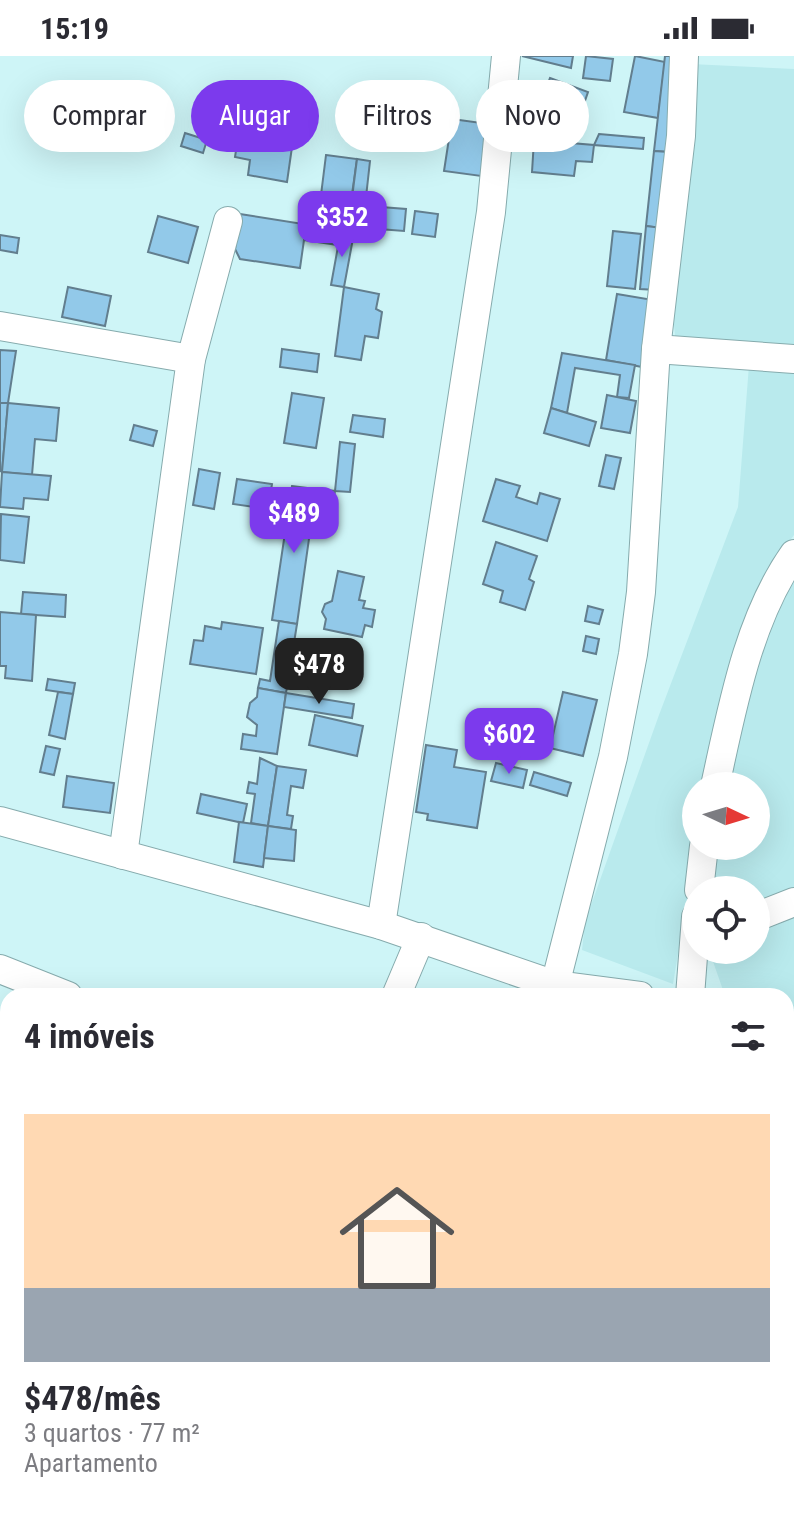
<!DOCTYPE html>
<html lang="pt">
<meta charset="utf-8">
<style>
:root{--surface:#fff;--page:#f2f2f3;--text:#2b2b33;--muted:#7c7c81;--accent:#7c3aed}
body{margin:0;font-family:"Roboto Condensed",sans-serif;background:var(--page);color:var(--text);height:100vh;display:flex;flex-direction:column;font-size:30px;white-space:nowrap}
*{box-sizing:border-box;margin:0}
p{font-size:26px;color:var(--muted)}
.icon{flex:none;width:44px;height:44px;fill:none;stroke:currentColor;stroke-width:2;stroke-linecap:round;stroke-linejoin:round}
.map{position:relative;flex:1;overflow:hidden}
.details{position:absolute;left:0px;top:932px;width:794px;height:536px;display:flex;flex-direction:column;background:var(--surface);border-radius:24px 24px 0 0;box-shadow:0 8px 32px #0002}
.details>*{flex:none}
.banner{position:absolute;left:24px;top:24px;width:746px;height:72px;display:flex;gap:16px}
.needle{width:52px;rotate:94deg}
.fabs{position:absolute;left:682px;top:716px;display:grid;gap:16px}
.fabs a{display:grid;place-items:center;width:88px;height:88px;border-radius:50%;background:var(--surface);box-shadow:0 8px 32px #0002;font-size:40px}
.price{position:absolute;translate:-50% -68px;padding:0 18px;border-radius:16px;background:var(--accent);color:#fff;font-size:26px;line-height:52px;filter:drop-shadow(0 2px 4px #0008)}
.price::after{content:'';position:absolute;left:50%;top:48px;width:24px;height:18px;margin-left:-12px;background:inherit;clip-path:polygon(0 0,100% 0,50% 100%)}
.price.current{background:#222;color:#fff}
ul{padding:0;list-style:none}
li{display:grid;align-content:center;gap:16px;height:424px;padding:0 24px}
li span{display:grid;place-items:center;height:248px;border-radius:0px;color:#555}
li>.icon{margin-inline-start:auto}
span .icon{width:144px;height:144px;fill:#fffc;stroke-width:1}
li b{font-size:34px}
h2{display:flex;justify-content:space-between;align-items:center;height:96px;padding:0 24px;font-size:34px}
.chip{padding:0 28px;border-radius:36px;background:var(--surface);box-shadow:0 8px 32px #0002;font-size:28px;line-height:72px}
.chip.current{background:var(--accent);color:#fff}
.status{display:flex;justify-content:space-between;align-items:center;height:56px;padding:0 40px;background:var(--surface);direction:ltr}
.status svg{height:22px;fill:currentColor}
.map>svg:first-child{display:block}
.built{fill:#b9eaed}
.building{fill:#92c9e9;stroke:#627e8e;stroke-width:2}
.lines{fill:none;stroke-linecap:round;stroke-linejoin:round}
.minor-casing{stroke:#86abad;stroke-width:30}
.minor{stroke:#fff;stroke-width:28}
</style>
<div class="status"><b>15:19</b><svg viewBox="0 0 49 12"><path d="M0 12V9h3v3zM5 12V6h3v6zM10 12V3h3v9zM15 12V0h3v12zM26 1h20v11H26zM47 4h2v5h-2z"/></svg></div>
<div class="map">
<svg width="794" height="1468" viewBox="0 0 794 1468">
<rect width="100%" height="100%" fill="#cef5f7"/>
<!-- built -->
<g class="built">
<polygon points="691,8 794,13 794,291 675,280 670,225"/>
<polygon points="749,309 794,314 794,479 762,522 729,627 704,730 696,730 696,790 673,928 582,894 585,866 659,659 738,451"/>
<polygon points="794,519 794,837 756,852 756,834 708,834 714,790 756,790 756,730 727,730 744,657 772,567"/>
<polygon points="794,855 794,953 786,951 786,940 736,940 724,937 709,894 756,894 756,871"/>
</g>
<!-- building -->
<g class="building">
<polygon points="522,0 573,0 571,12"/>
<polygon points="586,0 613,3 610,25 583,22"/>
<polygon points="635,0 665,6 658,62 624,56"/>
<polygon points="665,0 672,0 669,96 654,95"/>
<polygon points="550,22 588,36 578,65 539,51"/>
<polygon points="516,56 541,58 539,85 514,82"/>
<polygon points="452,63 489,68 481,120 444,115"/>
<polygon points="257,67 278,70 275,88 254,85"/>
<polygon points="185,77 207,84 203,97 181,90"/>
<polygon points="599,78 644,82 643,93 594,89"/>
<polygon points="238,82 292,91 287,126 248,119 250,104 235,101"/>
<polygon points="534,84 594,89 592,106 576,105 574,120 532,116"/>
<polygon points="654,95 669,96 662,172 646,170"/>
<polygon points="326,99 357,103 348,167 318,163"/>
<polygon points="357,103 370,105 364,159 350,157"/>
<polygon points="381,151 406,153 404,175 379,173"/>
<polygon points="415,155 438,158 435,181 412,178"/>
<polygon points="240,158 341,174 338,189 304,184 300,212 240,203 235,193"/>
<polygon points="158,160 198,171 188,207 148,196"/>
<polygon points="646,170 662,172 656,234 640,233"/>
<polygon points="341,174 354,177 344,231 331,229"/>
<polygon points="613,175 641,178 635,233 607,230"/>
<polygon points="0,179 19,182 17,197 0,194"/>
<polygon points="68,231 111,240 105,270 62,261"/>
<polygon points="344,231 379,238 376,253 382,256 378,282 365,280 361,304 335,300"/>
<polygon points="617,238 653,244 642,311 606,304"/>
<polygon points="282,293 319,298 317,316 280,311"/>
<polygon points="0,294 16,295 8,347 0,347"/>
<polygon points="562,297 635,309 629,342 617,341 620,319 575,312 567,357 551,352"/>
<polygon points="292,337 324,342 316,392 284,387"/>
<polygon points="607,339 636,345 630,377 601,372"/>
<polygon points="0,347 8,347 2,416 0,415"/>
<polygon points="8,347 59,352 56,385 35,383 32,419 2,416"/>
<polygon points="551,352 596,366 589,390 544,377"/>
<polygon points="353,359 385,363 383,381 350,376"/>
<polygon points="134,369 157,375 153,390 130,384"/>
<polygon points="340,386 355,388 350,436 335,435"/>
<polygon points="606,399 621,402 614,433 599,430"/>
<polygon points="199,413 220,417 214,453 193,449"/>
<polygon points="2,416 51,420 48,444 24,442 23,453 0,451"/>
<polygon points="237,423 272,428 268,453 233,448"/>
<polygon points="496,423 520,430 516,441 537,448 540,437 560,443 547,485 483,465"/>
<polygon points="292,430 316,433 297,568 272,564"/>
<polygon points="316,433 335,435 328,479 310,476"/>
<polygon points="1,458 29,461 24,507 0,504"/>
<polygon points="496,486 537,500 529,523 534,526 525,554 500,546 503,535 483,528"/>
<polygon points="338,515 364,521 359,544 365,545 363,552 375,554 372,571 365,569 362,581 324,573 326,563 322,556 325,548 332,545"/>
<polygon points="23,536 66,539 65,561 21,558"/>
<polygon points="588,550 603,554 599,568 585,565"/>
<polygon points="0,556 36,559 32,625 5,622 6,610 0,610"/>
<polygon points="279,565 297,568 286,637 258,632 260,623 270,625"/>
<polygon points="222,566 263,572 256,618 190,608 194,584 203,585 205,570 221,573"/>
<polygon points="586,580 599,583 596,598 583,595"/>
<polygon points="306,587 344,592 342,608 333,607 330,629 301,625"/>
<polygon points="48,623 75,627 73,638 46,634"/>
<polygon points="258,632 286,637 277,698 241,693 243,678 256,680 257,669 247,661 250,647 257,641"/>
<polygon points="58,636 73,638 65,683 49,679"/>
<polygon points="563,636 597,644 583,700 550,692"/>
<polygon points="286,637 354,648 352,662 284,651"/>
<polygon points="315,659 363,670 357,700 309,689"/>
<polygon points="426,689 457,694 454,711 486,716 477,772 427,764 428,758 416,756"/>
<polygon points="46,690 60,693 54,719 40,716"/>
<polygon points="260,702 277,710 268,770 251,767 255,738 247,737 249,726 257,728"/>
<polygon points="496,707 527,714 523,732 491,725"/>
<polygon points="277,710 306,714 303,732 291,730 287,759 293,760 291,773 268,770"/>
<polygon points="534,716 571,727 567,740 530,729"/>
<polygon points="67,720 114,727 110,757 63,751"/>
<polygon points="201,738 247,748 243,767 197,757"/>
<polygon points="239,766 268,770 263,811 234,806"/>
<polygon points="268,770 296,774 294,805 264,802"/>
<polygon points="0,1337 8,1339 8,1373 0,1371"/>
<polygon points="8,1388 8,1430 0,1426 0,1404"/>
<polygon points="115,1460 141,1460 138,1468 112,1468"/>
<polygon points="270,1460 300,1460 295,1468 284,1468"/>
<polygon points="524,1460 580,1460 588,1463 586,1468 521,1468"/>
</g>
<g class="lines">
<defs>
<g id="minor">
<polyline points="0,270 191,303"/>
<polyline points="656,293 794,303"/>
<path d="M715,730C732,653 748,563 794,498"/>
<polyline points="0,765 381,869 555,929 640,940"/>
<polyline points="123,799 191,303 228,165"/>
<polyline points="699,834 704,790"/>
<polyline points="756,861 794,846"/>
<polyline points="381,869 491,156 506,0"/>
<polyline points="0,913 68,940"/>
<polyline points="555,929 613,701 633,598 641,536 656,293 681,80 684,0"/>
<polyline points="396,940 421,881"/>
<polyline points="690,940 696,861"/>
<polyline points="786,979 794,982"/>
<polyline points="0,1175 8,1178"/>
<polyline points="786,1229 794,1232"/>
<polyline points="0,1448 8,1451"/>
<polyline points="30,1460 50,1468"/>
<polyline points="701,1460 721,1468"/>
<polyline points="177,1468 181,1460"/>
<polyline points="613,1468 617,1460"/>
</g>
</defs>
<!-- minor casing -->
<use href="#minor" class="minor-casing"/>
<!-- minor -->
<use href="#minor" class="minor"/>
</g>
</svg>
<div class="fabs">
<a><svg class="needle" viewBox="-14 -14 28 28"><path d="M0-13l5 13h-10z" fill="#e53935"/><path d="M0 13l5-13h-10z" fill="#7c7c81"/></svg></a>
<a><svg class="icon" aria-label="locate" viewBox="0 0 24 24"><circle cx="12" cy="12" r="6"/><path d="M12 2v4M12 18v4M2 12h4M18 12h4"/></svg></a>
</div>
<b class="price" style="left:342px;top:203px">$352</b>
<b class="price" style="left:294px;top:499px">$489</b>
<b class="price current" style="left:319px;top:650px">$478</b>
<b class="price" style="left:509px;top:720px">$602</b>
<div class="banner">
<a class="chip">Comprar</a>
<a class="chip current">Alugar</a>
<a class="chip">Filtros</a>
<a class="chip">Novo</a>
</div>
<section class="details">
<h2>4 imóveis<svg class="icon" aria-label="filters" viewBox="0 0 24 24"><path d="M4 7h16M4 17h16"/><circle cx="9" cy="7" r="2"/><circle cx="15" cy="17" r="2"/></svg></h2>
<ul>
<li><span style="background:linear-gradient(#ffd9b3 70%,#9aa5b1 0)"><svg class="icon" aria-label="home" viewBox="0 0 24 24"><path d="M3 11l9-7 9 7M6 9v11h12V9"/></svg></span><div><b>$478/mês</b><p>3 quartos · 77 m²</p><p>Apartamento</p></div></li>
</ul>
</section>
</div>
